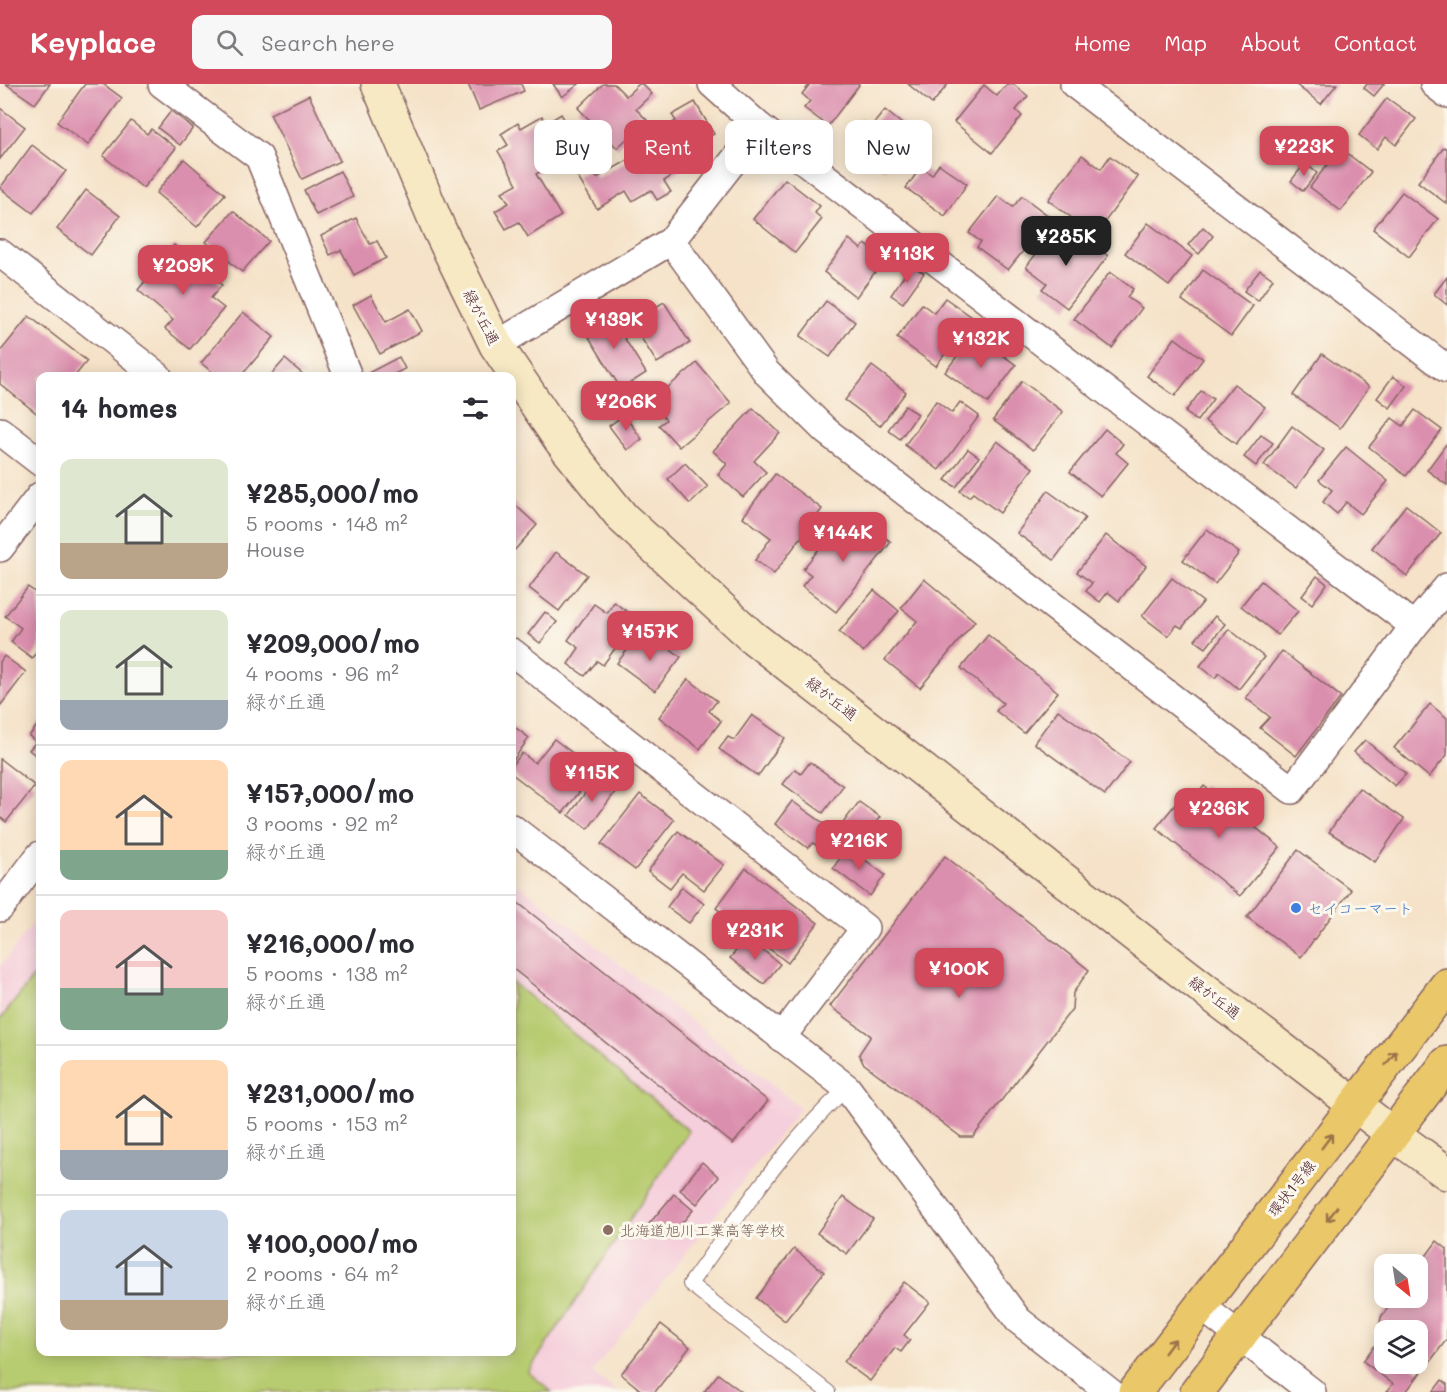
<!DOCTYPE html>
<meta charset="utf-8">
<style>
:root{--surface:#fff;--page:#f7f7f7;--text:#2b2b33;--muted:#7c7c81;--line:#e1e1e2;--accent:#d1495b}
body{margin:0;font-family:Mali,"Klee One",sans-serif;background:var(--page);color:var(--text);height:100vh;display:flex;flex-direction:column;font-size:22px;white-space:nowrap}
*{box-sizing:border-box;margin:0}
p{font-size:20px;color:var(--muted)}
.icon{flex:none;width:33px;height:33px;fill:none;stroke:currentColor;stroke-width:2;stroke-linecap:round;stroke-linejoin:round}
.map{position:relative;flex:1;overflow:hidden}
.sheet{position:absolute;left:36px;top:288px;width:480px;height:984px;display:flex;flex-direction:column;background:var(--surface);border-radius:12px;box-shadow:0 3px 15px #0003}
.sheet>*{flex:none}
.hud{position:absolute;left:534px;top:36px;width:570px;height:54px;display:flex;gap:12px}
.needle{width:39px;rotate:150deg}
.fabs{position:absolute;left:1374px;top:1170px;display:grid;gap:12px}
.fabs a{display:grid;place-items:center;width:54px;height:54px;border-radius:12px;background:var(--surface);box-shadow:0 3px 15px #0003;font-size:30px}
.price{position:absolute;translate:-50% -51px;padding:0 14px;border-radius:12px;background:var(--accent);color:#fff;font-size:20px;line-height:39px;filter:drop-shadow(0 2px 3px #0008)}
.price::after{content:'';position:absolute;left:50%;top:36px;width:18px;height:14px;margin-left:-9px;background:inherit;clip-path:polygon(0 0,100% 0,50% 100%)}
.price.current{background:#222;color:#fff}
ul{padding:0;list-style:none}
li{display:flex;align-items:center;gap:18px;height:150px;padding:0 24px}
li+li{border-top:2px solid var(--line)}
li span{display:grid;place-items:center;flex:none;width:168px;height:120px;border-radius:12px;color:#555}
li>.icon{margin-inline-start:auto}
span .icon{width:72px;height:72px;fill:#fffc;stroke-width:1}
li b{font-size:26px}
h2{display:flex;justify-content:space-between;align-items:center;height:72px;padding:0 24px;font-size:26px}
.tag{padding:0 21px;border-radius:12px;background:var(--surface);box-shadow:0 3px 15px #0003;font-size:21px;line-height:54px}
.tag.current{background:var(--accent);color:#fff}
header{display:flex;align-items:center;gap:36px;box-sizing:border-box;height:84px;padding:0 30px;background:var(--accent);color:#fff}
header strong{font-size:28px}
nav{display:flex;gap:33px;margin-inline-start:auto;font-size:21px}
.search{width:420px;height:54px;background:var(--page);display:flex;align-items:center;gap:15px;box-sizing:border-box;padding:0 21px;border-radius:12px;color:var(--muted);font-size:22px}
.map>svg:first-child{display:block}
.built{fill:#f5cfdb}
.green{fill:#b7cb6f;stroke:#80754d;stroke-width:1.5}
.building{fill:#db8fae}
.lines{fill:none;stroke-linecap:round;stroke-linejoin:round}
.lane-casing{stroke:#866362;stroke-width:16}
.street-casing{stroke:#866362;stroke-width:30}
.secondary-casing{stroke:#866362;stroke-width:36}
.primary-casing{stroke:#866362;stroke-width:36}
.lane{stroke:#fff;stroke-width:14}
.street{stroke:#fff;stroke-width:27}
.secondary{stroke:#f7e9c3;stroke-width:33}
.primary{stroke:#eac769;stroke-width:33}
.oneway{stroke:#9a734a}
.shop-dot{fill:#3f7fe0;stroke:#fbf7ec;stroke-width:2}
.education-dot{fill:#8d6e63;stroke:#fbf7ec;stroke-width:2}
.labels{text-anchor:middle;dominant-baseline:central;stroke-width:6;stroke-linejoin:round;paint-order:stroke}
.street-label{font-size:15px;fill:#4a1f2b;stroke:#fbf7ec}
.shop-label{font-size:15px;fill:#366cbe;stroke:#fbf7ec;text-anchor:start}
.education-label{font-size:15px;fill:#785e54;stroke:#fbf7ec;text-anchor:start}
</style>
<header>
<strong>Keyplace</strong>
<div class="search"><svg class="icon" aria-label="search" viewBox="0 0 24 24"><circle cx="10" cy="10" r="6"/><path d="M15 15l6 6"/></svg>Search here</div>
<nav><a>Home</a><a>Map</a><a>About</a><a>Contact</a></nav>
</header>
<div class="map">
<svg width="1447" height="1308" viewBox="0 0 1447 1308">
<rect width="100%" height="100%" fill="#fbf7ec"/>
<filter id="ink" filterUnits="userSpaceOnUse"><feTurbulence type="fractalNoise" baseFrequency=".0167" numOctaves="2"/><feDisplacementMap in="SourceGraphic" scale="12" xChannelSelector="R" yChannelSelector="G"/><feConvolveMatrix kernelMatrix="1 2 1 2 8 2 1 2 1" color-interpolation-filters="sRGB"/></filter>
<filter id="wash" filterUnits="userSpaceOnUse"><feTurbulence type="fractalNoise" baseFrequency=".008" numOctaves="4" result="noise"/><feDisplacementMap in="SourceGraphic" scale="24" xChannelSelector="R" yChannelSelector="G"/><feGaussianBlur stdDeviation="1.35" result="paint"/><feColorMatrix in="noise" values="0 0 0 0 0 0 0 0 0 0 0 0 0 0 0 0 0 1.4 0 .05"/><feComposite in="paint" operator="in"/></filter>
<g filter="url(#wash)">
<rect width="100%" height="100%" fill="#f5e2c8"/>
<!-- built -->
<polygon class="built" points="512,795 801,1024 592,1288 617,1308 0,1308 0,883 40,830 40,1268 512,1268"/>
<!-- green -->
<polygon class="green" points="40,884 40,1268 512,1268 512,898 689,1047 528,1288 552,1308 0,1308 0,936"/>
<g id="blocks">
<!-- building -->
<g class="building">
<polygon points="6,0 50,0 35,20"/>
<polygon points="85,0 103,0 122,14 88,61 57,38"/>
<polygon points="468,0 521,0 524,7 479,26"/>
<polygon points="553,0 579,0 562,13"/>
<polygon points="603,0 614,0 626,12 639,0 642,0 652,10 636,25 647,36 617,64 578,24"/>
<polygon points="810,0 857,0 859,1 828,42 804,24 810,17 802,10"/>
<polygon points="908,0 948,0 932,20"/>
<polygon points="1007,0 1013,0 1028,12 1016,26 1022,32 992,69 954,38 984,1 997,12"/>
<polygon points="1295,0 1337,0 1321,20"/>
<polygon points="1367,0 1384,0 1374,12 1364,4"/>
<polygon points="309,11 340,77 302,95 270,30"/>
<polygon points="1387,14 1416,35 1396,61 1386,53 1377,65 1359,51"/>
<polygon points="695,18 714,50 701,57 704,62 695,68 692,63 686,67 691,74 678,81 681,86 664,97 671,108 657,116 651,106 632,117 626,107 597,125 577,92 591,84 597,94 637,71 634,66 657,52 655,50 676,37 672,31"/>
<polygon points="0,24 25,43 0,75"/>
<polygon points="885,26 913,49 884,85 849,57 864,38 871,43"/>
<polygon points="171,27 193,44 180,61 158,44"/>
<polygon points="561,30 581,63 536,90 561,132 528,153 519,138 506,145 495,127 509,119 502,108 517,100 498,67 508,61 501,50 518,39 521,44 542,32 547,39"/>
<polygon points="131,37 147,50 151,45 176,64 143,104 103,72"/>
<polygon points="32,61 66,87 33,129 0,104"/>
<polygon points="1444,63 1447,65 1447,120 1418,98"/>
<polygon points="1340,64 1371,88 1341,127 1310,103"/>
<polygon points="1082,71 1101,85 1110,72 1138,93 1095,151 1048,116"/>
<polygon points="184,75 225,110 197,143 156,109"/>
<polygon points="1305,79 1317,89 1303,107 1291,97"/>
<polygon points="939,80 967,100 945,132 906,104 921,83 932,91"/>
<polygon points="340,87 353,113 316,131 304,106"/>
<polygon points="785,95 820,122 815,129 822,135 795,169 753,135"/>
<polygon points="86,106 120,132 91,171 57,145"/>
<polygon points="1402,108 1438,135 1409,173 1373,145"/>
<polygon points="998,112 1013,123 1022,112 1050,133 1008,186 977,163 981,158 969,149"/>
<polygon points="233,127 269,157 242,188 206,158"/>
<polygon points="356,134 370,160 377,157 386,174 354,191 341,166 330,171 321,152"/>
<polygon points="1148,139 1192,172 1169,202 1125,169"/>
<polygon points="1203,143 1213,152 1199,170 1188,161"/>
<polygon points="1053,148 1075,165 1084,154 1108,172 1067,224 1042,205 1047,199 1026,183"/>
<polygon points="849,155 861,165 865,160 885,175 856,213 824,188"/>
<polygon points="174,161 222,201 211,214 224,224 190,265 165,245 173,236 138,206"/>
<polygon points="911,181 924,189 903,219 891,211"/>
<polygon points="1203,186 1253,222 1231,252 1182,216"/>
<polygon points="1260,186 1273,195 1258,217 1244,207"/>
<polygon points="1110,188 1133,205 1127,213 1142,224 1112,264 1074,235"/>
<polygon points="1447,193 1447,221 1434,210"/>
<polygon points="371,211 386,238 410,225 422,247 380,270 353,221"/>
<polygon points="945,214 972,233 936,282 897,254 922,220 934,229"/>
<polygon points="826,217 855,238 830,273 800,252"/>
<polygon points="664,218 690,259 657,279 631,238"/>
<polygon points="607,226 646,289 621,305 582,242"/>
<polygon points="243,228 274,253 241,292 217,292 201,279"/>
<polygon points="29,232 87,277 75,292 40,292 40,332 0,300 0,268"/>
<polygon points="974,250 1016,281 988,319 945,288"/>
<polygon points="1175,254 1203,275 1175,312 1147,292"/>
<polygon points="1322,270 1369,303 1340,344 1293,311"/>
<polygon points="399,273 405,285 390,292 369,292 368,289"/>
<polygon points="285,275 305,292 270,292"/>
<polygon points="697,279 731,319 679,363 659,341 666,336 651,317"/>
<polygon points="872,282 906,308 880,342 845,316"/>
<polygon points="1393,292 1406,302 1390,324 1377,314"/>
<polygon points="1022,297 1063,328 1033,366 993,336"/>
<polygon points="1234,300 1265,323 1236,360 1205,337"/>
<polygon points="1201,307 1213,315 1197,337 1185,328"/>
<polygon points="936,317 952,329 960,318 979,332 939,386 905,361"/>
<polygon points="905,322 918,330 900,355 888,346"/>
<polygon points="753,324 780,349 754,377 766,388 743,413 718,391 727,380 713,367"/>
<polygon points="1415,326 1442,346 1406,392 1369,363 1392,334 1403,342"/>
<polygon points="624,331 642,355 627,366 609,342"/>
<polygon points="1292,342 1324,366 1296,404 1264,381"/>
<polygon points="1105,345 1123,360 1116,369 1128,379 1101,412 1070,388"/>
<polygon points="1261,351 1273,359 1256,382 1244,373"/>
<polygon points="997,357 1033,384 1000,429 973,409 969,413 960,407"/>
<polygon points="1447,359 1447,401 1427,386"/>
<polygon points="1346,363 1388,397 1361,430 1346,418 1337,430 1323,418 1332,406 1319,396"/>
<polygon points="968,365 979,373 956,403 945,396"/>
<polygon points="685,379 708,403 690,420 668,395"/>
<polygon points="775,390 822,425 774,490 755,476 771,454 743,433"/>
<polygon points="1048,407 1085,434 1054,476 1017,449"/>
<polygon points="512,418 537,441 512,469"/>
<polygon points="1406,421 1441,449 1407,492 1372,464"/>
<polygon points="841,437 856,449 865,438 891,458 836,528 802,502 811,491 803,485"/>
<polygon points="1207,445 1239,469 1215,500 1183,476"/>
<polygon points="1106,451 1146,482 1119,517 1108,508 1100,518 1086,507 1092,499 1077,488"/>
<polygon points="556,468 587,491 559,527 529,504"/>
<polygon points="1317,492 1327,500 1312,520 1302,512"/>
<polygon points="1172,494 1203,518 1182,544 1177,541 1168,552 1142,532"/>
<polygon points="924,495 975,537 920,604 885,576 917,537 901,524"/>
<polygon points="1261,497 1298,527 1278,551 1241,522"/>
<polygon points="28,503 40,512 40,563 32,574 11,558 21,544 5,532"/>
<polygon points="874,506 899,527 863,568 839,548"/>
<polygon points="614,518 630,530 623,540 630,544 603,581 597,577 585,592 568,580 579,564 568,556 594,520 607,529"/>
<polygon points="545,528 557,538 540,559 528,550"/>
<polygon points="1215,532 1225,540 1206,564 1195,556"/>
<polygon points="1229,545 1264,573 1239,605 1219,589 1215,594 1200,582"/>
<polygon points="652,551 681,573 655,607 617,579 634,557 643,564"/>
<polygon points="988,551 1058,608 1024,649 996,627 1003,619 961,584"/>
<polygon points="1282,567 1341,613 1296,672 1260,644 1270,633 1246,614"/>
<polygon points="4,572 26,588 0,622 0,578"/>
<polygon points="688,595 717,617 709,627 721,637 700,665 659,633"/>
<polygon points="1430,620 1447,634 1447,671 1429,693 1394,664"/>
<polygon points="1058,626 1130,678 1105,711 1034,659"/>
<polygon points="752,631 785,654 758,692 719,665 728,653 734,656"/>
<polygon points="40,638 40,675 29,666 36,658 29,652"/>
<polygon points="512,641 529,654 512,678"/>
<polygon points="554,655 596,687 563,729 512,690 512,682 522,669 535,679"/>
<polygon points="1365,656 1406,690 1395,702 1354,668"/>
<polygon points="0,675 35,702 6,738 0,733"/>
<polygon points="810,678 843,702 823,729 783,700 795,685 801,690"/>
<polygon points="597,693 616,707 588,745 569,731"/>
<polygon points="1204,702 1280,763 1240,812 1156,744 1182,712 1191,719"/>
<polygon points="1359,704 1404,735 1375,778 1329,748"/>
<polygon points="640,710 674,736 635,786 601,760"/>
<polygon points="792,717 826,741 821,747 831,756 823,766 813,759 808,764 775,740"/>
<polygon points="859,718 880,733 860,760 839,744"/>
<polygon points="678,747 724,781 704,806 682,789 670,804 648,787"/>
<polygon points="848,763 885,791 870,812 833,784"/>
<polygon points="1298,766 1351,806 1301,873 1247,833"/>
<polygon points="945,772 1089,886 1073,909 1072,925 973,1053 961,1053 863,979 859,970 871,952 830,922"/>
<polygon points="746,784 818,839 788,879 716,824"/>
<polygon points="682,803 704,820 689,839 667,823"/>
<polygon points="512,814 768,1017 733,1060 512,884"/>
<polygon points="747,853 780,880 764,900 730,874"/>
<polygon points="702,1078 719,1093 697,1120 680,1106"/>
<polygon points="674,1110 693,1126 667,1156 649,1140"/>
<polygon points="843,1113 873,1135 847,1170 817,1149"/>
<polygon points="1437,1157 1447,1165 1447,1255 1426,1283 1418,1277 1418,1246 1384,1246 1384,1252 1379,1244 1381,1233 1395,1214 1418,1214 1418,1183"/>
<polygon points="794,1165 824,1188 785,1237 756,1214"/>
<polygon points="904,1198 930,1218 904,1251 910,1256 901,1268 895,1264 870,1297 844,1278"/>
<polygon points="661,1240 690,1263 655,1308 643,1308 621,1290"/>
<polygon points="1379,1256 1384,1260 1384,1280 1410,1280 1421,1288 1406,1308 1387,1308 1393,1300 1363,1277"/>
<polygon points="718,1290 742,1308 704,1308"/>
<polygon points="1442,1296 1447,1300 1447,1308 1433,1308"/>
</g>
</g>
</g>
<g filter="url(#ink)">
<use href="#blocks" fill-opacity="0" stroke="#866362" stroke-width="1.5"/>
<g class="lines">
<defs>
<path id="lane" d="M828,1308L690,1200C739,1132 785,1060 847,1004"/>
<g id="street">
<polyline points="162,0 259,73 348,292"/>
<polyline points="712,0 760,43 1414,542"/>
<polyline points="1074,0 1447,285"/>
<polyline points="1434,0 1447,10"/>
<polyline points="671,157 767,289 826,347 1292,706 1414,542 1447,503"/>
<polyline points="0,169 158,292"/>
<polyline points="496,261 671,157 760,43"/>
<polyline points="0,347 40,378"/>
<polyline points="0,464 40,412"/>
<polyline points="512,568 865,844 781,954"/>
<polyline points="512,744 847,1004 1018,1236 1110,1308"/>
<polyline points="0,824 40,771"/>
<polyline points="1201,1222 1312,1308"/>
</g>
<polyline id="secondary" points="378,0 439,145 496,261 561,357 623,434 751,552 1187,892 1393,1050 1447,1089"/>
<g id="primary">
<polyline points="1135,1308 1447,901"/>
<polyline points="1197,1308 1447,979"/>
</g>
</defs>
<!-- lane casing -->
<use href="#lane" class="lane-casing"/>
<!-- street casing -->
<use href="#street" class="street-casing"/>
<!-- secondary casing -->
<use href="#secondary" class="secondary-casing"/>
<!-- primary casing -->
<use href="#primary" class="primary-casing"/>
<!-- lane -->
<use href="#lane" class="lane"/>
<!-- street -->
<use href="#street" class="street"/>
<!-- secondary -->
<use href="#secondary" class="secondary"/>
<!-- primary -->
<use href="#primary" class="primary"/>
</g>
<!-- one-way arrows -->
<defs><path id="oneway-shaft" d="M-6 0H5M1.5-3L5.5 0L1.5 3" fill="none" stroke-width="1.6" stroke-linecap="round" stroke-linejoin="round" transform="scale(1.5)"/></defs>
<g class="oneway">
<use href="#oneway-shaft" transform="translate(1391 974) rotate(-52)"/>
<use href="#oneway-shaft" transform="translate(1327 1057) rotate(-53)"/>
<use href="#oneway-shaft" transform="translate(1332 1130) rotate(127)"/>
<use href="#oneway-shaft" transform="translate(1170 1262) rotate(-53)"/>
</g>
</g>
<!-- markers -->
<circle class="shop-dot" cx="1296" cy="824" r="6"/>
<circle class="education-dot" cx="608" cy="1146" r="6"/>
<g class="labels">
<!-- street labels -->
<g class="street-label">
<text transform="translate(482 233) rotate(63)">緑が丘通</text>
<text transform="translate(832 614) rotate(38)">緑が丘通</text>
<text transform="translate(1215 913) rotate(37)">緑が丘通</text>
<text transform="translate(1291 1104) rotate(-52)">環状1号線</text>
</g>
<!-- shop labels -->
<g class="shop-label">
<text x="1308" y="824">セイコーマート</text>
</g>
<!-- education labels -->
<g class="education-label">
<text x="620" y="1146">北海道旭川工業高等学校</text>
</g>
</g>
</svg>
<div class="fabs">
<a><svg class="needle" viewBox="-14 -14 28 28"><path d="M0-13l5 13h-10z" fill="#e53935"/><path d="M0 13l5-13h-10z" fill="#7c7c81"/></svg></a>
<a><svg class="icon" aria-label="layers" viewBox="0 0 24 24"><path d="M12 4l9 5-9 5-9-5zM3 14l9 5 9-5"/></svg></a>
</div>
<b class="price" style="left:1304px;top:93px">¥223K</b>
<b class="price current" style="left:1066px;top:183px">¥285K</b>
<b class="price" style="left:907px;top:200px">¥113K</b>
<b class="price" style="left:183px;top:212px">¥209K</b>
<b class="price" style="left:614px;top:266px">¥139K</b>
<b class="price" style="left:981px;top:285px">¥132K</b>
<b class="price" style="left:626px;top:348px">¥206K</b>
<b class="price" style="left:843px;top:479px">¥144K</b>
<b class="price" style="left:650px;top:578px">¥157K</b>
<b class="price" style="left:592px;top:719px">¥115K</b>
<b class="price" style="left:1219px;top:755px">¥236K</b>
<b class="price" style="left:859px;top:787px">¥216K</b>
<b class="price" style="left:755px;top:877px">¥231K</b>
<b class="price" style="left:959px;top:915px">¥100K</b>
<div class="hud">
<a class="tag">Buy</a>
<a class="tag current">Rent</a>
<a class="tag">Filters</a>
<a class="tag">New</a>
</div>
<section class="sheet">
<h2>14 homes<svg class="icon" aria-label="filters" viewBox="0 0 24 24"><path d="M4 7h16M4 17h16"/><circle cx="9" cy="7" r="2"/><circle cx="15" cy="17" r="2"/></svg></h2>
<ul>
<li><span style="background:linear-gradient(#dfe7d0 70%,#b9a48a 0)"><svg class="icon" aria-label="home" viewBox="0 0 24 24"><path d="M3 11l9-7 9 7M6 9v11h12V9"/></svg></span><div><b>¥285,000/mo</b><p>5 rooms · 148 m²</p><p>House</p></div></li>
<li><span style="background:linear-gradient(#dfe7d0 75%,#9aa5b1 0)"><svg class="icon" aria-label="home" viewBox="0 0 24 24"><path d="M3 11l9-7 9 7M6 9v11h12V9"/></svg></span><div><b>¥209,000/mo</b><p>4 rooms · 96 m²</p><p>緑が丘通</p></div></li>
<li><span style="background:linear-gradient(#ffd9b3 75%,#7fa58c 0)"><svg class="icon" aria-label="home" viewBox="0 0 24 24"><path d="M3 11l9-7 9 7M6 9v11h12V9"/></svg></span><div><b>¥157,000/mo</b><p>3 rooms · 92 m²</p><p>緑が丘通</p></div></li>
<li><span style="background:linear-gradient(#f6c9c9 65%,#7fa58c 0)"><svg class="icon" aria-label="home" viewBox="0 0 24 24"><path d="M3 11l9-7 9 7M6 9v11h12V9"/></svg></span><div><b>¥216,000/mo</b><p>5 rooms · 138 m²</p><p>緑が丘通</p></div></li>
<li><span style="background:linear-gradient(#ffd9b3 75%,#9aa5b1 0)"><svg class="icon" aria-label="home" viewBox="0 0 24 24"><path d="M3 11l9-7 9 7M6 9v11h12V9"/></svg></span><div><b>¥231,000/mo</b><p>5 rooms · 153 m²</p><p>緑が丘通</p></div></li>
<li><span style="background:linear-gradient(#c9d6e8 75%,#b9a48a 0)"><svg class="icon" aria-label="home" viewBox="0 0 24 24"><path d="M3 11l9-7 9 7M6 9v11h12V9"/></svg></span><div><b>¥100,000/mo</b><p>2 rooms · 64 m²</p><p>緑が丘通</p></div></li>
</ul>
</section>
</div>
